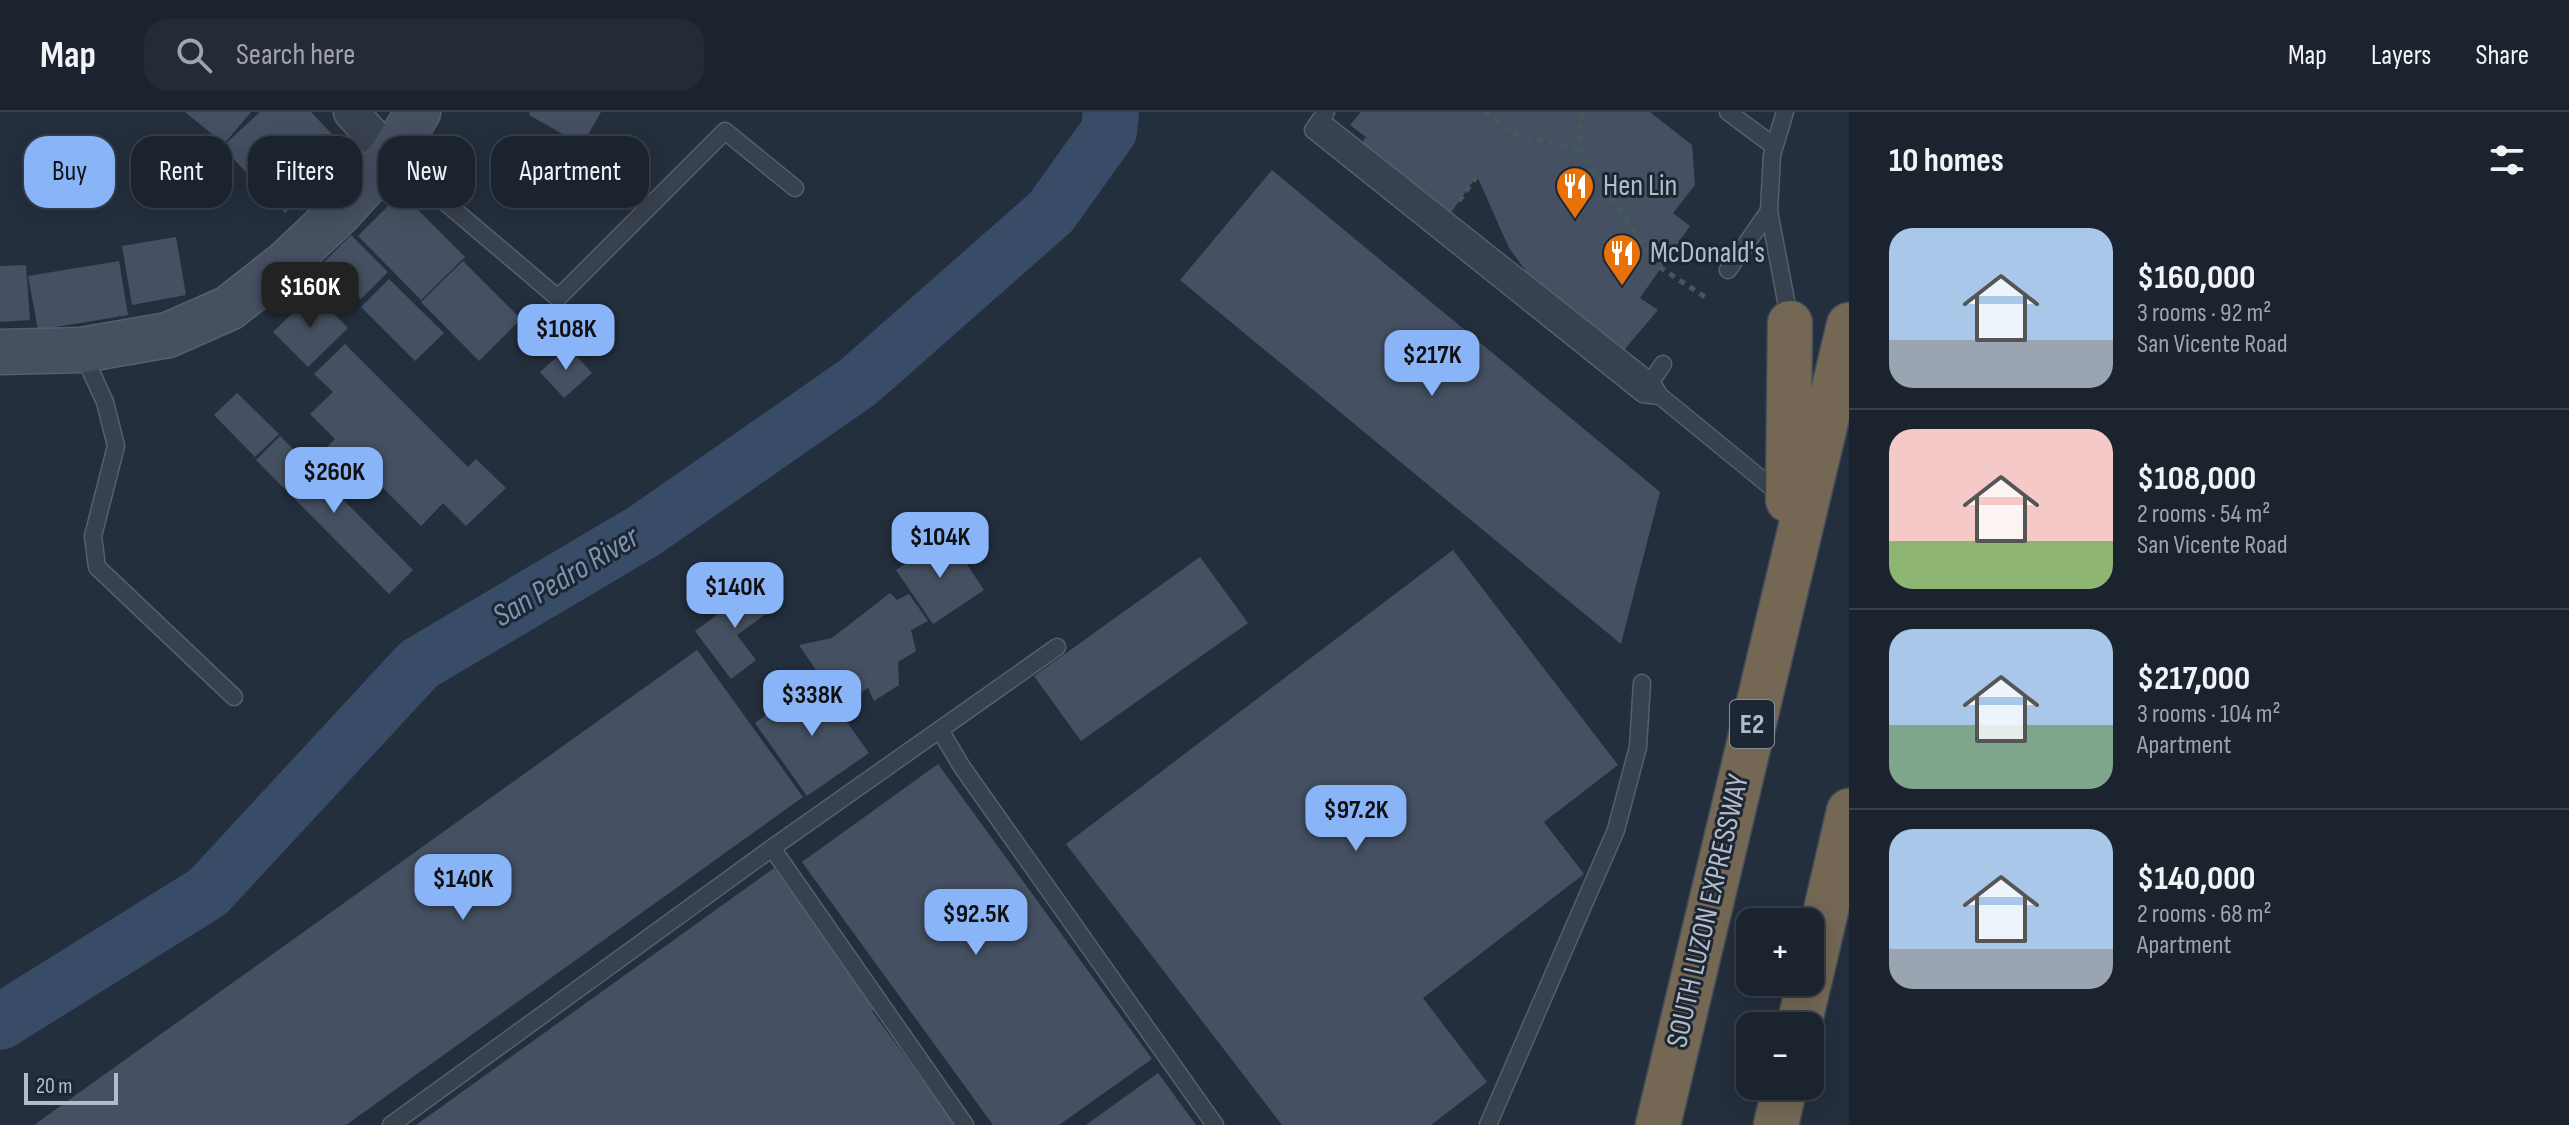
<!DOCTYPE html>
<meta charset="utf-8">
<style>
:root{--surface:#1b232e;--page:#242b36;--text:#f1f3f6;--muted:#a0a4aa;--line:#39404a;--accent:#8ab4f8}
body{margin:0;font-family:"Sofia Sans Condensed",sans-serif;background:var(--page);color:var(--text);height:100vh;display:flex;flex-direction:column;font-size:30px;white-space:nowrap}
*{box-sizing:border-box;margin:0}
p{font-size:26px;color:var(--muted)}
.icon{flex:none;width:44px;height:44px;fill:none;stroke:currentColor;stroke-width:2;stroke-linecap:round;stroke-linejoin:round}
.map{position:relative;flex:1;overflow:hidden}
.sheet{display:flex;flex-direction:column;background:var(--surface);width:720px}
.sheet>*{flex:none}
.hud{position:absolute;left:24px;top:24px;width:760px;height:72px;display:flex;gap:16px}
.buttons{position:absolute;left:1736px;top:796px;display:grid;gap:16px}
.buttons a{display:grid;place-items:center;width:88px;height:88px;border-radius:16px;background:var(--surface);box-shadow:0 4px 20px #0003,0 0 0 2px var(--line);font-size:40px}
.scale{position:absolute;left:24px;bottom:20px;width:94px;box-sizing:border-box;padding-left:8px;border:4px solid #b4bcc9;border-top:0;font-size:22px;line-height:28px;white-space:nowrap;color:#b4bcc9;-webkit-text-stroke:6px #1d2633;paint-order:stroke}
.price{position:absolute;translate:-50% -68px;padding:0 18px;border-radius:16px;background:var(--accent);color:#111;font-size:26px;line-height:52px;filter:drop-shadow(0 2px 4px #0008)}
.price::after{content:'';position:absolute;left:50%;top:48px;width:24px;height:18px;margin-left:-12px;background:inherit;clip-path:polygon(0 0,100% 0,50% 100%)}
.price.selected{background:#222;color:#fff}
ul{padding:0;list-style:none}
li{display:flex;align-items:center;gap:24px;height:200px;padding:0 40px}
li+li{border-top:2px solid var(--line)}
li span{display:grid;place-items:center;flex:none;width:224px;height:160px;border-radius:24px;color:#555}
li>.icon{margin-inline-start:auto}
span .icon{width:96px;height:96px;fill:#fffc;stroke-width:1}
li b{font-size:34px}
h2{display:flex;justify-content:space-between;align-items:center;height:96px;padding:0 40px;font-size:34px}
.tag{padding:0 28px;border-radius:24px;background:var(--surface);box-shadow:0 4px 20px #0003,0 0 0 2px var(--line);font-size:28px;line-height:72px}
.tag.selected{background:var(--accent);color:#111}
header{display:flex;align-items:center;gap:48px;box-sizing:border-box;height:112px;padding:0 40px;background:var(--surface);border-bottom:2px solid var(--line)}
header strong{font-size:38px}
nav{display:flex;gap:44px;margin-inline-start:auto;font-size:28px}
.search{width:560px;height:72px;background:var(--page);display:flex;align-items:center;gap:20px;box-sizing:border-box;padding:0 28px;border-radius:24px;color:var(--muted);font-size:30px}
main{display:flex;flex:1;min-height:0}
.map>svg:first-child{display:block}
.lines{fill:none;stroke-linecap:round;stroke-linejoin:round}
.river{stroke:#394c67;stroke-width:56}
.building{fill:#455162}
.lane-casing{stroke:#565f6c;stroke-width:19}
.street-casing{stroke:#565f6c;stroke-width:37}
.secondary-casing{stroke:#565f6c;stroke-width:47}
.highway-casing{stroke:#434c59;stroke-width:47}
.path{stroke:#44595c;stroke-width:5;stroke-dasharray:6 6;stroke-linecap:butt}
.lane{stroke:#38414e;stroke-width:16}
.street{stroke:#38414e;stroke-width:34}
.secondary{stroke:#465061;stroke-width:44}
.highway{stroke:#746855;stroke-width:44}
.labels{text-anchor:middle;dominant-baseline:central;stroke-width:6;stroke-linejoin:round;paint-order:stroke}
.shield{fill:#1d2633;stroke:#878f9c;stroke-width:2}
.shield-label{font-size:28px;font-weight:bold;fill:#b4bcc9}
.poi-label{font-size:30px;fill:#b4bcc9;stroke:#1d2633;text-anchor:start}
.street-label{font-size:30px;fill:#b4bcc9;stroke:#1d2633}
.water-label{font-size:32px;font-style:italic;fill:#7c92b1;stroke:#1d2633}
</style>
<header>
<strong>Map</strong>
<div class="search"><svg class="icon" aria-label="search" viewBox="0 0 24 24"><circle cx="10" cy="10" r="6"/><path d="M15 15l6 6"/></svg>Search here</div>
<nav><a>Map</a><a>Layers</a><a>Share</a></nav>
</header>
<main>
<div class="map">
<svg width="1849" height="1013" viewBox="0 0 1849 1013">
<rect width="100%" height="100%" fill="#242f3e"/>
<g class="lines">
<!-- river -->
<polyline class="river" points="0,910 208,780 419,552 644,419 858,270 1051,100 1109,19 1111,0"/>
</g>
<!-- building -->
<g class="building">
<polygon points="185,0 251,0 224,32"/>
<polygon points="260,0 311,0 349,40 285,101 222,35"/>
<polygon points="530,0 601,0 582,33 529,3"/>
<polygon points="1361,0 1650,0 1692,33 1695,73 1673,101 1690,114 1640,186 1658,198 1618,245 1539,177 1509,136 1477,64 1450,102 1359,34 1366,25 1350,13"/>
<polygon points="1272,58 1660,380 1621,532 1180,168"/>
<polygon points="401,81 465,145 421,188 358,124"/>
<polygon points="351,123 388,160 361,187 324,150"/>
<polygon points="176,125 186,183 132,193 122,134"/>
<polygon points="119,149 128,203 38,218 28,164"/>
<polygon points="463,149 521,207 479,249 421,190"/>
<polygon points="26,153 30,208 0,210 0,154"/>
<polygon points="389,167 444,221 415,249 361,195"/>
<polygon points="313,181 348,216 308,255 273,220"/>
<polygon points="345,232 468,355 476,347 506,376 466,414 443,391 421,414 374,367 361,380 321,341 335,327 310,302 333,280 314,262"/>
<polygon points="568,235 592,261 564,286 540,260"/>
<polygon points="237,281 279,322 255,345 214,303"/>
<polygon points="280,324 413,458 389,482 256,348"/>
<polygon points="948,424 984,478 933,512 896,458"/>
<polygon points="1453,438 1618,653 1544,710 1584,762 1423,886 1487,970 1431,1013 1282,1013 1066,732"/>
<polygon points="1200,445 1248,511 1081,629 1034,564"/>
<polygon points="759,472 776,495 737,523 756,548 731,567 695,519"/>
<polygon points="890,481 897,488 909,482 928,509 911,518 916,539 898,550 899,573 874,589 868,576 840,594 799,533 832,526"/>
<polygon points="697,538 803,685 346,1013 34,1013"/>
<polygon points="816,567 869,641 807,684 755,611"/>
<polygon points="938,652 1152,947 1059,1013 993,1013 802,750"/>
<polygon points="774,756 876,895 872,899 955,1013 416,1013"/>
<polygon points="1158,961 1196,1013 1086,1013"/>
</g>
<g class="lines">
<defs>
<g id="lane">
<polyline points="1326,0 1313,18 1643,282 1660,284"/>
<polyline points="1728,0 1774,34"/>
<polyline points="1785,0 1772,43 1769,99 1790,210"/>
<polyline points="1320,8 1651,270 1660,284 1781,383"/>
<polyline points="393,46 558,186 725,19 795,76"/>
<polyline points="1728,158 1769,99"/>
<polyline points="82,240 105,290 116,334 93,424 97,455 234,585"/>
<polyline points="1646,277 1663,252"/>
<polyline points="940,618 962,655 1215,1013"/>
<polyline points="772,736 965,1013"/>
<polyline points="391,1013 772,736 1057,535"/>
<polyline points="1488,1013 1616,718 1638,635 1642,571"/>
</g>
<polyline id="street" points="351,0 391,44"/>
<polyline id="secondary" points="0,240 82,238 168,223 229,196 286,151 340,100 391,44 418,0"/>
<g id="highway">
<polyline points="1788,388 1790,211"/>
<polyline points="1810,867 1849,699"/>
<polyline points="1799,914 1809,870"/>
<polyline points="1658,1013 1849,213"/>
<polyline points="1776,1013 1785,974"/>
</g>
</defs>
<!-- lane casing -->
<use href="#lane" class="lane-casing"/>
<!-- street casing -->
<use href="#street" class="street-casing"/>
<!-- secondary casing -->
<use href="#secondary" class="secondary-casing"/>
<!-- highway casing -->
<use href="#highway" class="highway-casing"/>
<!-- path -->
<g class="path">
<polyline points="1485,0 1512,21 1579,37"/>
<polyline points="1582,0 1579,37 1634,119 1661,156 1708,187"/>
<polyline points="1459,89 1477,64"/>
</g>
<!-- lane -->
<use href="#lane" class="lane"/>
<!-- street -->
<use href="#street" class="street"/>
<!-- secondary -->
<use href="#secondary" class="secondary"/>
<!-- highway -->
<use href="#highway" class="highway"/>
</g>
<!-- icons -->
<defs>
<symbol id="restaurant-pin" viewBox="-11 -11 22 30"><path d="M0 17L-7.5 6A9.5 9.5 0 1 1 7.5 6Z" fill="#e8710a" stroke="#1d2633"/><path d="M-5-6h1v4h1v-4h1v4h1v-4h1v5L-1.5 .5V6h-2V.5L-5-1ZM5-6V6H3V1.5H1.5Q1.5-4 5-6Z" fill="#fff"/></symbol>
</defs>
<g fill-rule="evenodd">
<use href="#restaurant-pin" x="1553" y="52" width="44" height="60"/>
<use href="#restaurant-pin" x="1600" y="119" width="44" height="60"/>
</g>
<g class="labels">
<!-- shield labels -->
<rect class="shield" x="1730" y="588" width="44" height="48" rx="6"/>
<g class="shield-label">
<text x="1752" y="612">E2</text>
</g>
<!-- poi labels -->
<g class="poi-label">
<text x="1603" y="74">Hen Lin</text>
<text x="1650" y="141">McDonald's</text>
</g>
<!-- street labels -->
<g class="street-label">
<text transform="translate(1708 799) rotate(-77)">SOUTH LUZON EXPRESSWAY</text>
</g>
<!-- water labels -->
<g class="water-label">
<text transform="translate(566 465) rotate(-31)">San Pedro River</text>
</g>
</g>
</svg>
<div class="buttons">
<a>+</a>
<a>−</a>
</div>
<div class="scale">20 m</div>
<b class="price selected" style="left:310px;top:218px">$160K</b>
<b class="price" style="left:566px;top:260px">$108K</b>
<b class="price" style="left:1432px;top:286px">$217K</b>
<b class="price" style="left:334px;top:403px">$260K</b>
<b class="price" style="left:940px;top:468px">$104K</b>
<b class="price" style="left:735px;top:518px">$140K</b>
<b class="price" style="left:812px;top:626px">$338K</b>
<b class="price" style="left:1356px;top:741px">$97.2K</b>
<b class="price" style="left:463px;top:810px">$140K</b>
<b class="price" style="left:976px;top:845px">$92.5K</b>
<div class="hud">
<a class="tag selected">Buy</a>
<a class="tag">Rent</a>
<a class="tag">Filters</a>
<a class="tag">New</a>
<a class="tag">Apartment</a>
</div>
</div>
<section class="sheet">
<h2>10 homes<svg class="icon" aria-label="filters" viewBox="0 0 24 24"><path d="M4 7h16M4 17h16"/><circle cx="9" cy="7" r="2"/><circle cx="15" cy="17" r="2"/></svg></h2>
<ul>
<li><span style="background:linear-gradient(#a9c7e8 70%,#9aa5b1 0)"><svg class="icon" aria-label="home" viewBox="0 0 24 24"><path d="M3 11l9-7 9 7M6 9v11h12V9"/></svg></span><div><b>$160,000</b><p>3 rooms · 92 m²</p><p>San Vicente Road</p></div></li>
<li><span style="background:linear-gradient(#f6c9c9 70%,#8fb573 0)"><svg class="icon" aria-label="home" viewBox="0 0 24 24"><path d="M3 11l9-7 9 7M6 9v11h12V9"/></svg></span><div><b>$108,000</b><p>2 rooms · 54 m²</p><p>San Vicente Road</p></div></li>
<li><span style="background:linear-gradient(#a9c7e8 60%,#7fa58c 0)"><svg class="icon" aria-label="home" viewBox="0 0 24 24"><path d="M3 11l9-7 9 7M6 9v11h12V9"/></svg></span><div><b>$217,000</b><p>3 rooms · 104 m²</p><p>Apartment</p></div></li>
<li><span style="background:linear-gradient(#a9c7e8 75%,#9aa5b1 0)"><svg class="icon" aria-label="home" viewBox="0 0 24 24"><path d="M3 11l9-7 9 7M6 9v11h12V9"/></svg></span><div><b>$140,000</b><p>2 rooms · 68 m²</p><p>Apartment</p></div></li>
</ul>
</section>
</main>
